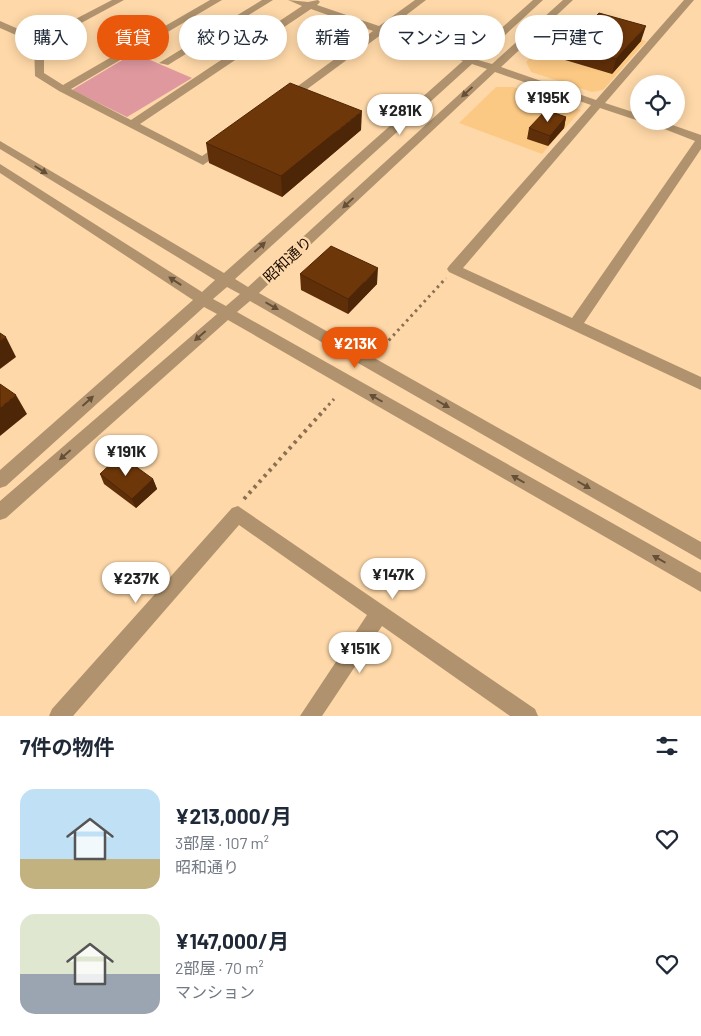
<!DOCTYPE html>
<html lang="ja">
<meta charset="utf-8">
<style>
:root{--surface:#fff;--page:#f2f2f3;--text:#1f2937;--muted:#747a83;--accent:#ea580c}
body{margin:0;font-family:Barlow,"Noto Sans JP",sans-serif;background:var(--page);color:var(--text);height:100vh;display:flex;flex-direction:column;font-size:19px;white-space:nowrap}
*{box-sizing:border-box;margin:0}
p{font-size:16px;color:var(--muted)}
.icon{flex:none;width:28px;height:28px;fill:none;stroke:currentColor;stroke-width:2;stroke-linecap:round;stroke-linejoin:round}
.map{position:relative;height:716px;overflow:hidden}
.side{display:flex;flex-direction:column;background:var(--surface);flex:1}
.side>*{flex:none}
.top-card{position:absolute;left:15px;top:15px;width:671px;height:45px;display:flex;gap:10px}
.controls{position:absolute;left:630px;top:75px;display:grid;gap:10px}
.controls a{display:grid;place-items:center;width:55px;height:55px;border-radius:50%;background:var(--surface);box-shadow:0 2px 12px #0003;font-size:25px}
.price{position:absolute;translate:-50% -42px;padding:0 11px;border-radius:18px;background:#fff;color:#222;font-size:16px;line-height:32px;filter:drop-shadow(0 1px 2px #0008)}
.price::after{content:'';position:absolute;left:50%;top:30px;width:15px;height:11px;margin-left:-8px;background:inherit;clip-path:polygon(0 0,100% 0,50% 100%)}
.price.current{background:var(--accent);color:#fff}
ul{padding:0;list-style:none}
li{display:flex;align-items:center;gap:15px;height:125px;padding:0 20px}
li span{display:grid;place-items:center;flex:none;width:140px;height:100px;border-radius:15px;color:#555}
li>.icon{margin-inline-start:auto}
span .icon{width:60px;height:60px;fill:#fffc;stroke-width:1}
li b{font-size:21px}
h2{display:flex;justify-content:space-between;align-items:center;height:60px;padding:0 20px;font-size:21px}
.tag{padding:0 18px;border-radius:22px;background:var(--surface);box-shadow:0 2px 12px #0003;font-size:18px;line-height:45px}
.tag.current{background:var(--accent);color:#fff}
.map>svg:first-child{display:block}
.built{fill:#fcc984}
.green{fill:#de989e}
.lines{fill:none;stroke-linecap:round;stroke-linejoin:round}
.path-far1{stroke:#8a6f52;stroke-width:3;stroke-dasharray:2.5 4;stroke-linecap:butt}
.path{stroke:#8a6f52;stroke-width:4;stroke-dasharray:3 4.5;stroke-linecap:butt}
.minor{fill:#b0936e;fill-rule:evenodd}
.wall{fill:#5f2f09}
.shaded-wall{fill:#4d2607}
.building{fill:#6e370a;stroke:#4d2607}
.oneway{fill:#664f37}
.labels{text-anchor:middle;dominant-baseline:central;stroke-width:5;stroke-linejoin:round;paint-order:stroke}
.street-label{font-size:15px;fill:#1b0b00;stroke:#fed8a8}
</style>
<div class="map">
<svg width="701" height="716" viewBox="0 0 701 716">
<rect width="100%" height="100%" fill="#fed8a8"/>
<!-- built -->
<g class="built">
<polygon points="571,18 646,41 603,90 592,92 531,72 526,62"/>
<polygon points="496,87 513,87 581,110 542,154 459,123"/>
</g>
<!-- green -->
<polygon class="green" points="134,53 192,78 127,117 72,90"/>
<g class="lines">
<!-- path-far1 -->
<g class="path-far1">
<polyline points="380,350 446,278"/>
<polyline points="324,410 334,399"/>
</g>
<!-- path -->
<polyline class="path" points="244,499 325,409"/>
<!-- minor -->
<g class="minor">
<path d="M112,0H124L44,43V73L63,85L210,0H222L71,89L131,120L302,6L288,0L308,2L318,0L320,2L317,5L379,26L415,0H426L388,29L469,57L533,0H543L478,60L492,64L563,0H573L501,67L596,100L684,0H694L605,103L639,114V121L600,108L463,268L572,318L695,141L644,121H661L701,135V149L584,323L701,377V390L449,272L447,269L449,266L591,105L495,72L259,293L701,542V560L250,301L237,312L701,573V592L228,320L6,518L0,520V501L217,314L204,307L6,486L0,488V470L193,300L0,173V164L202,292L215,280L0,149V141L224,273L463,61L382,34L291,101H283V97L373,31L311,9L140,124L202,156L220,144H228V148L203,165L59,91L35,76L34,43L0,28V21L39,38ZM472,64L487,69L248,287L235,279ZM227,287L240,294L226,306L213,299Z"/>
<polygon points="262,0 273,0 168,65 159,63"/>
<polygon points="238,506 535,709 538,716 510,716 382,626 322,716 300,716 367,615 239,525 73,716 49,716 52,709 232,508"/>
</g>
</g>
<!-- wall -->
<g class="wall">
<polygon points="641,41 612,74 565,60 568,45"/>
<polygon points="566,117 564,128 548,146 527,139 529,128"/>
<polygon points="361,130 282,197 209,163 206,143"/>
<polygon points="300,274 377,284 348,314 301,290"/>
<polygon points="100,474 153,479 157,489 136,508 104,484"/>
</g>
<!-- shaded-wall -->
<g class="shaded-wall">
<polygon points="646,26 641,41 612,74 616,59"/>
<polygon points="362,111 361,130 282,197 281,176"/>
<polygon points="566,117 564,128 548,146 550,136"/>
<polygon points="378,268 377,284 348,314 348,299"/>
<polygon points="6,337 16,357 0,369 0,341"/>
<polygon points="16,395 27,414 0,436 0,408"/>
<polygon points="153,479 157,489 136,508 132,499"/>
</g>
<!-- building -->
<g class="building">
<polygon points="599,13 646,26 616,59 568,45"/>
<polygon points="290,83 362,111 281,176 206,143"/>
<polygon points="546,110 566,117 550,136 529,128"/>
<polygon points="331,246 378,268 348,299 300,274"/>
<polygon points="0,333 6,337 0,341"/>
<polygon points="0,384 16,395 0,408"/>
<polygon points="120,455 153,479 132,499 100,474"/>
</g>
<!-- one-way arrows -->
<defs><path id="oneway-solid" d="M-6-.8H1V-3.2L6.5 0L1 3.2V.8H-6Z" transform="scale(1.25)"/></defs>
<g class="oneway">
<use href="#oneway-solid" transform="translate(467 92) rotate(137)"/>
<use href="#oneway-solid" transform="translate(41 170) rotate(32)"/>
<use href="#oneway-solid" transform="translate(348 203) rotate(137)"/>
<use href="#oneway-solid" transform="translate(260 247) rotate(-42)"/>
<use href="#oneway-solid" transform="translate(175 281) rotate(-147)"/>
<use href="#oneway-solid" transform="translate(272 306) rotate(30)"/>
<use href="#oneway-solid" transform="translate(200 336) rotate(139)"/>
<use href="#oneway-solid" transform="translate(376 398) rotate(-150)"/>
<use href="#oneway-solid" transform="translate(88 401) rotate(-42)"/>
<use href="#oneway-solid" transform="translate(443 404) rotate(30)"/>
<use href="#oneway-solid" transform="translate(65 455) rotate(139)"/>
<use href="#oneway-solid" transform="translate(518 479) rotate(-150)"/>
<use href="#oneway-solid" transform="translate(584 485) rotate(30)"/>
<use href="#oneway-solid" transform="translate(659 559) rotate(-150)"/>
</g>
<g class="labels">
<!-- street labels -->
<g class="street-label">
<text transform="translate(287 259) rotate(-43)">昭和通り</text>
</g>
</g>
</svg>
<div class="controls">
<a><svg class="icon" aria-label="locate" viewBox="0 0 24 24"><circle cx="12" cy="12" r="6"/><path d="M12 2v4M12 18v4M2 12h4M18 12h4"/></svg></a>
</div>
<b class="price" style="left:548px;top:123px">¥195K</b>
<b class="price" style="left:400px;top:136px">¥281K</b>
<b class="price current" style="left:355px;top:369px">¥213K</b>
<b class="price" style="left:126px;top:477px">¥191K</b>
<b class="price" style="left:393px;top:600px">¥147K</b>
<b class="price" style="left:136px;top:604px">¥237K</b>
<b class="price" style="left:360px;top:674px">¥151K</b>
<div class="top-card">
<a class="tag">購入</a>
<a class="tag current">賃貸</a>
<a class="tag">絞り込み</a>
<a class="tag">新着</a>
<a class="tag">マンション</a>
<a class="tag">一戸建て</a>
</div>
</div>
<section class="side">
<h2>7件の物件<svg class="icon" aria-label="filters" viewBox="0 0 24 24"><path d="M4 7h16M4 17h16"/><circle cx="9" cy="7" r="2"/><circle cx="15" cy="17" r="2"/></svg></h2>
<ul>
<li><span style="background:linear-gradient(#bfe0f5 70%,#c2b280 0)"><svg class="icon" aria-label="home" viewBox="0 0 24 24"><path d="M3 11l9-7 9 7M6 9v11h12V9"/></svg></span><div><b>¥213,000/月</b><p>3部屋 · 107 m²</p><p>昭和通り</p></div><svg class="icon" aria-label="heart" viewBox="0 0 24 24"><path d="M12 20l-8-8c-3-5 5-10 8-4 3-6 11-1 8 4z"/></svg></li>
<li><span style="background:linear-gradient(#dfe7d0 60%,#9aa5b1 0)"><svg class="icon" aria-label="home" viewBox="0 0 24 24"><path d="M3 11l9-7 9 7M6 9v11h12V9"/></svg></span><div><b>¥147,000/月</b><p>2部屋 · 70 m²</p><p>マンション</p></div><svg class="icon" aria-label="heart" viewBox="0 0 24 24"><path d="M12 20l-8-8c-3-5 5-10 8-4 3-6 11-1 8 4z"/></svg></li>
</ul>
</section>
